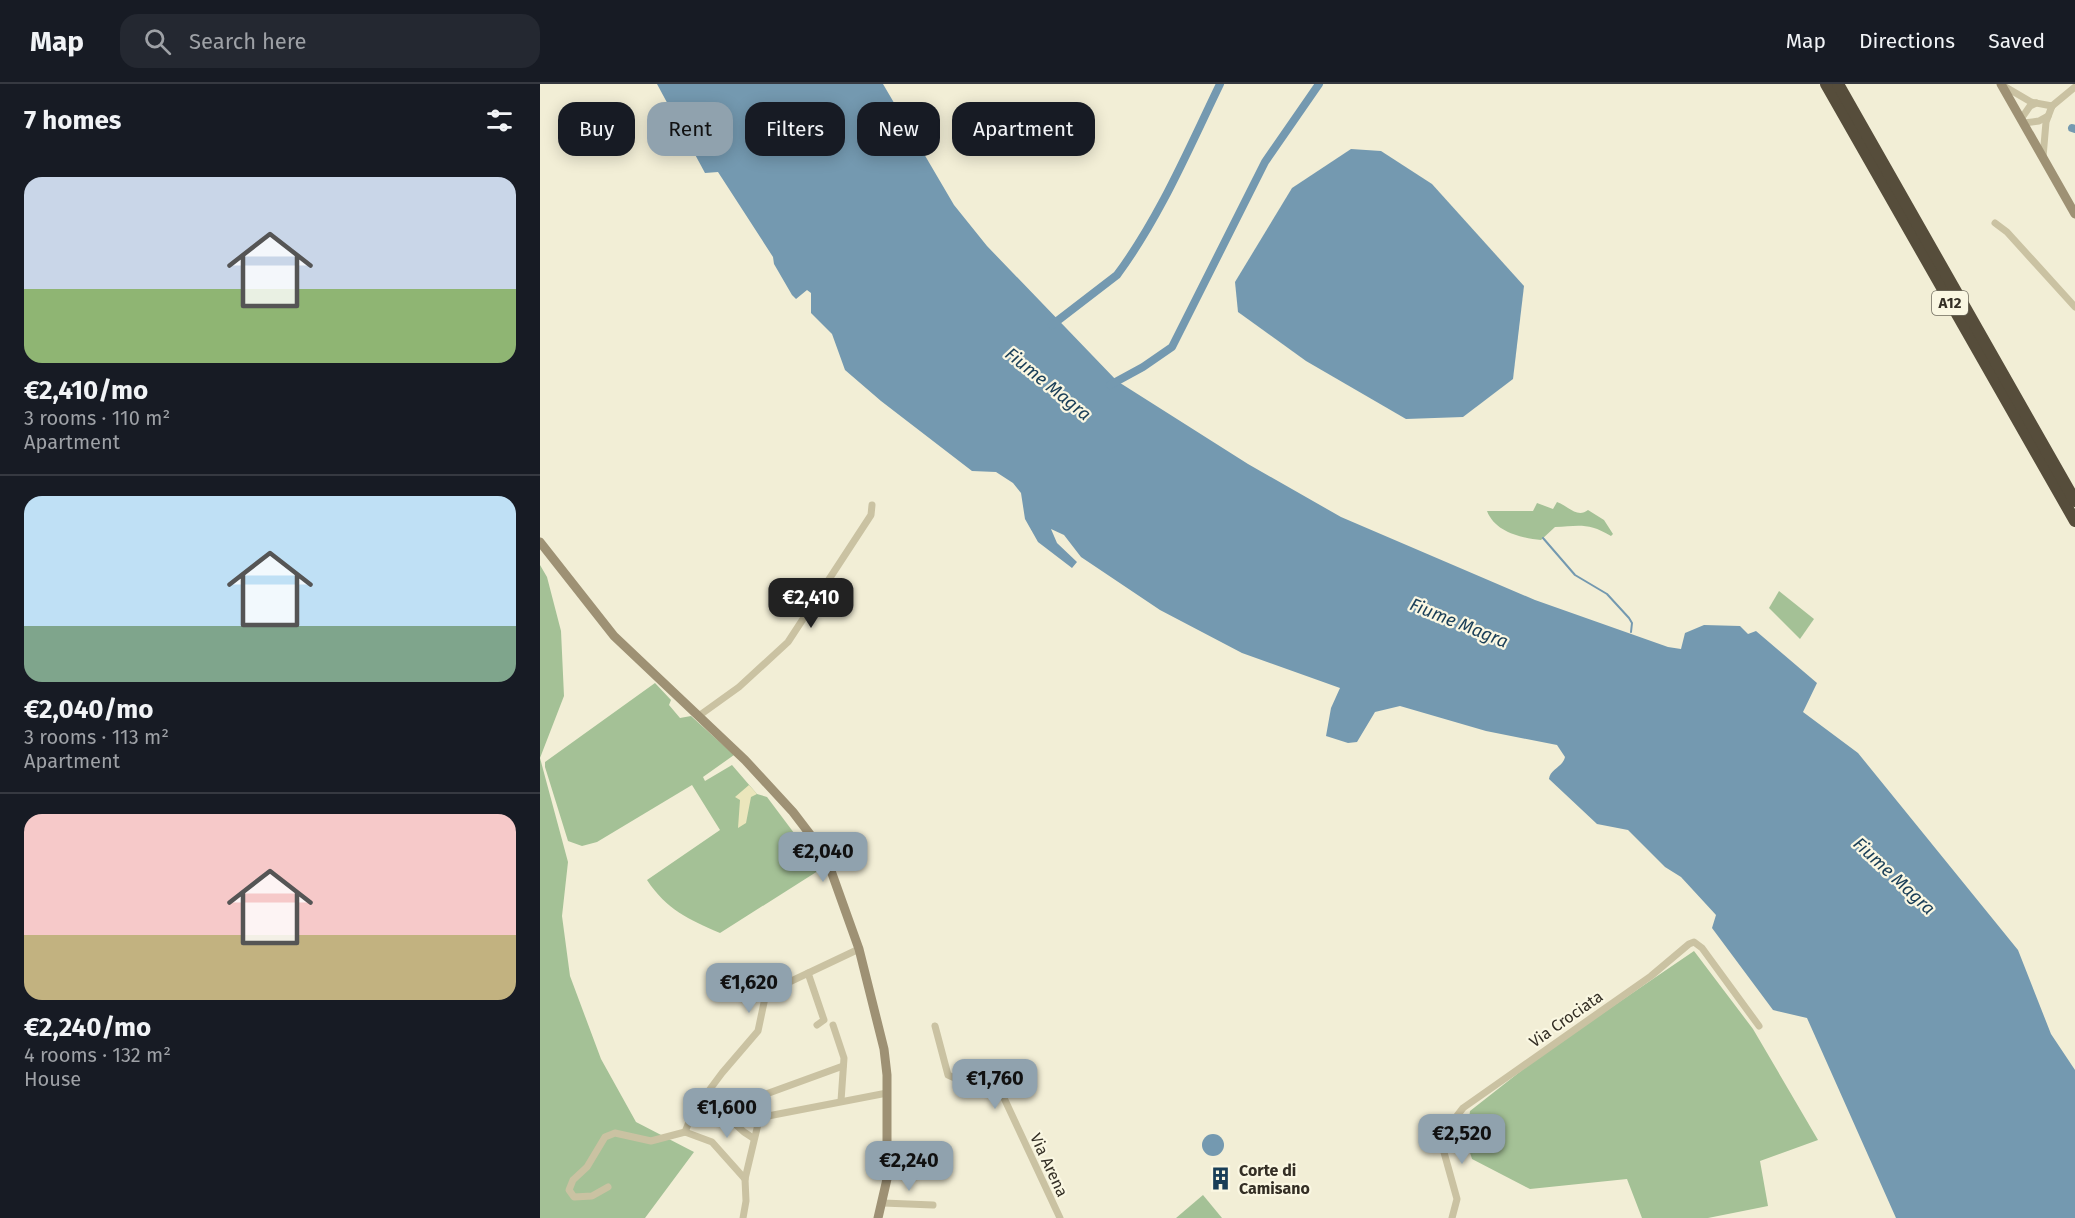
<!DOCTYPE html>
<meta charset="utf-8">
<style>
:root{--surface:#171b24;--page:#242831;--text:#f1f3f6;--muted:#9ea1a6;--line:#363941;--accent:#90a2ae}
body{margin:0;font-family:"Fira Sans",sans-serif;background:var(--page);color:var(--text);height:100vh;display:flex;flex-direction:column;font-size:22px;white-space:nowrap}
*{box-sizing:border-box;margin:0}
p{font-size:20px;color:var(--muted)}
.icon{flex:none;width:33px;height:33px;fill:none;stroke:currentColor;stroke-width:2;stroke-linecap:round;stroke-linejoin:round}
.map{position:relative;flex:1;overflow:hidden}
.details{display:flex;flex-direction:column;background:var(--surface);width:540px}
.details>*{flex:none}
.banner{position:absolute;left:18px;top:18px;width:570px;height:54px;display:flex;gap:12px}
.price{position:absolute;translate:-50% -51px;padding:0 14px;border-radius:12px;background:var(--accent);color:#111;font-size:20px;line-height:39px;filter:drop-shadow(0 2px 3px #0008)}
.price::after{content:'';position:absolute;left:50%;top:36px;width:18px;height:14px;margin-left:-9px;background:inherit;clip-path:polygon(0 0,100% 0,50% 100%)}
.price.selected{background:#222;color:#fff}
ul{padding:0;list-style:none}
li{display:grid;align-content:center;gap:12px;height:318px;padding:0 24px}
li+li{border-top:2px solid var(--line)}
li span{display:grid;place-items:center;height:186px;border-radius:18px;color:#555}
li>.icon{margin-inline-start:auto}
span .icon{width:108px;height:108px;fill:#fffc;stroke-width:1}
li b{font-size:26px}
h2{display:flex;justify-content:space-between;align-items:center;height:72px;padding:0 24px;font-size:26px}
.tag{padding:0 21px;border-radius:18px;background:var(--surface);box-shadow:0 3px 15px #0003;font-size:21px;line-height:54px}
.tag.selected{background:var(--accent);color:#111}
header{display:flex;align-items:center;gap:36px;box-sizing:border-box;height:84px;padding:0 30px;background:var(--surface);border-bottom:2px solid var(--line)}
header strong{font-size:28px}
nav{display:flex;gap:33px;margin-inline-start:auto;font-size:21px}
.search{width:420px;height:54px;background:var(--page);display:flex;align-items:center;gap:15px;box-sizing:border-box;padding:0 21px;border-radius:18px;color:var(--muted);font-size:22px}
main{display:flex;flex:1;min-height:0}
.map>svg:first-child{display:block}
.green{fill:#a4c196}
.plaza{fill:#ebe6bc}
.water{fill:#7499b0}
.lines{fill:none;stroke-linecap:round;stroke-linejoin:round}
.stream{stroke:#7499b0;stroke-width:2}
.canal{stroke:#7499b0;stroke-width:8}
.minor{stroke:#cac2a2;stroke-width:7}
.secondary{stroke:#9e9174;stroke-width:9}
.motorway{stroke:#564d3b;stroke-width:12}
.labels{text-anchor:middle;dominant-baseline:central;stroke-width:4.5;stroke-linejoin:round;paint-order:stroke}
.shield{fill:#faf7e2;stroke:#6f6b5e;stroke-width:1.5}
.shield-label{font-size:15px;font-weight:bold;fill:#342f25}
.street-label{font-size:16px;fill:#342f25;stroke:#faf7e2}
.poi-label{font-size:16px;font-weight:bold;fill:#342f25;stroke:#faf7e2;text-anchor:start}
.water-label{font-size:18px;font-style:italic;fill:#193e57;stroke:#faf7e2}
</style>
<header>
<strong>Map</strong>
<div class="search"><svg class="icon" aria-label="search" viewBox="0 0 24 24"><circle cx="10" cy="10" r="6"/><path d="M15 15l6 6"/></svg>Search here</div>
<nav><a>Map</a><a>Directions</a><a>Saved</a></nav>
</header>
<main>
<section class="details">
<h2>7 homes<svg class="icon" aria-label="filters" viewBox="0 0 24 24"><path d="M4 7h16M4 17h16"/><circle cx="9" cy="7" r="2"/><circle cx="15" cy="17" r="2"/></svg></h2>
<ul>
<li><span style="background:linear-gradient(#c9d6e8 60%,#8fb573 0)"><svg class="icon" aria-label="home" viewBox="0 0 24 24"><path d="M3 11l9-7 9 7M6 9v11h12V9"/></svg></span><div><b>€2,410/mo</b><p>3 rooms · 110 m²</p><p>Apartment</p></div></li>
<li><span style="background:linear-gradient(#bfe0f5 70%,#7fa58c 0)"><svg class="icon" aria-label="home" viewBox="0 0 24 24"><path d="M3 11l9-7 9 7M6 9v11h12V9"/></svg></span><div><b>€2,040/mo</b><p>3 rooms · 113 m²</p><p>Apartment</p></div></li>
<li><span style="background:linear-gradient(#f6c9c9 65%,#c2b280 0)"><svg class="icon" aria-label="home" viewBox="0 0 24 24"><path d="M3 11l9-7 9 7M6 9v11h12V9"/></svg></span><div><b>€2,240/mo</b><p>4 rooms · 132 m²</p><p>House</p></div></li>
</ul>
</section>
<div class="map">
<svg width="1535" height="1134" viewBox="0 0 1535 1134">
<rect width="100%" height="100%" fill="#f2eed6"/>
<!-- green -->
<g class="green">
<path d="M1017,418C1027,421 1037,435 1048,426L1064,436L1073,450L1071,452C1048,438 1038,442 1015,443L1001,456C981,454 955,448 947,427H993L997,419L1013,425Z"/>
<polygon points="0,481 7,493 21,547 24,612 0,674 28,778 22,832 30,892 61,975 96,1038 154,1068 105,1134 0,1134"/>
<polygon points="1239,507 1274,535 1260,555 1229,524"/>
<path d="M115,599L131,616L129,621L140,634L151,632L194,671L163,693L165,697L192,681L217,710L227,713L281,785L180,849C148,835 127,826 107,796L180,746L152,701L57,758L42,762L28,757L5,683V678Z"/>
<polygon points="1154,867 1213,945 1278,1056 1220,1077 1228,1122 1168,1134 1102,1134 1087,1095 990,1105 932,1075 926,1056 930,1027 1000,972"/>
<polygon points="663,1111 682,1134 636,1134"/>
</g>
<!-- plaza -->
<polygon class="plaza" points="209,701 217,710 211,713 206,739 198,744 200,716 195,713"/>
<!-- water -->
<g class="water">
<path d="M117,0H343L414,121L447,162L577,297L708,380L801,433L995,516L1128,563L1141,565L1145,549L1164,541L1200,542L1208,550L1216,547L1277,599L1263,628L1318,669L1478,866L1511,950L1535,986V1134H1356L1267,934L1233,926L1172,844L1176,831L1141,793L1125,783L1088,746L1057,740L1009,695C1010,685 1023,683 1025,673L1017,661L946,647L860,622L835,628L817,658L808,659L786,652L791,624L800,604L702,569L620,526L541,473L524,451L511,445L517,459L537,478L532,484L498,458L485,435L481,409L473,399L456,388L432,387L341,317L305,286L292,250L271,229V209L267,206L256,215L252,211L234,180L233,173L178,88L165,89Z"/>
<polygon points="811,65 841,67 892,100 984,202 973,295 923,333 866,335 766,277 698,228 695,198 752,104"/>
<circle cx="673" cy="1061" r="11"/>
</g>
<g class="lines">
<!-- stream -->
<polyline class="stream" points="1003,454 1035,491 1067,510 1089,534 1092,539 1091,548"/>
<!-- canal -->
<g class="canal">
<polyline points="1532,44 1535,45"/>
<path d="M512,241L577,191C620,133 649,64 680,0"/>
<polyline points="570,301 603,283 632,263 725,78 779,0"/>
</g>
<!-- minor -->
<g class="minor">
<polyline points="1462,1 1491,18 1512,22"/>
<polyline points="1512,22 1535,3"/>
<polyline points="1481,35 1490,22 1496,19"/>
<polyline points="1484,39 1499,37 1508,32"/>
<polyline points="1503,73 1506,38 1512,22"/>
<polyline points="1455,139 1467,148 1535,223"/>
<polyline points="160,631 199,603 248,558 331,431 332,421"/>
<polyline points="268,889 284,936 277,941"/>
<polyline points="293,941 304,974 301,1017"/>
<polyline points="395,942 408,991 417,995 445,995 464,1014 520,1134"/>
<polyline points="145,1048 153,1028 182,989 218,947 226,909 319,865"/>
<polyline points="145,1048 172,1058 205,1095"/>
<path d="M213,1054C201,1047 191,1038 185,1025L303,982"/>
<polyline points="68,1103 52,1112 34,1113 29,1106 33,1096 47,1083 65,1053 75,1049 111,1057 145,1048"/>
<polyline points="343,1119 393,1121"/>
<polyline points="203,1134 206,1117 205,1095 219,1036 228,1032 347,1009"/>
<polyline points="912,1134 917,1115 900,1054 923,1024 1111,892 1149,860 1154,858 1162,864 1219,942"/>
</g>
<!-- secondary -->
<g class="secondary">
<polyline points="1461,0 1535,130"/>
<polyline points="0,458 74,552 205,676 253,728 285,770 319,865 344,965 347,991 347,1095 338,1134"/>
</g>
<!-- motorway -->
<g class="motorway">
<polyline points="1286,0 1535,437"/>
<polyline points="1298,0 1535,417"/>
</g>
</g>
<!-- icons -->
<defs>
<symbol id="building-bare" viewBox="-9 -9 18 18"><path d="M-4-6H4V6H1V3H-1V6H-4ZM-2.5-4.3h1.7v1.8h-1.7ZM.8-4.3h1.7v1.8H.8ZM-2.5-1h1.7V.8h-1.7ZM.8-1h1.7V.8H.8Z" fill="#193e57" stroke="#faf7e2" stroke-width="2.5" paint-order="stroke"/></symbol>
</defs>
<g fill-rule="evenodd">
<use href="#building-bare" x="664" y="1078" width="33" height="33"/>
</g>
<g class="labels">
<!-- shield labels -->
<rect class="shield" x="1392" y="207" width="36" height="24" rx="4.5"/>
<g class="shield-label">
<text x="1410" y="219">A12</text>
</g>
<!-- street labels -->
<g class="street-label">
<text transform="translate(1026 935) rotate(-35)">Via Crociata</text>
<text transform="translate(509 1081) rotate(65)">Via Arena</text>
</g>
<!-- poi labels -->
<g class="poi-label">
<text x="699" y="1086">Corte di<tspan x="699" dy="18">Camisano</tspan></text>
</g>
<!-- water labels -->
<g class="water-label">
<text transform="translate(508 300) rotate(39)">Fiume Magra</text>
<text transform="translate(919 539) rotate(22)">Fiume Magra</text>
<text transform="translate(1354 792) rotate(43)">Fiume Magra</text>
</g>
</g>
</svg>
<b class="price selected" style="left:271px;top:545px">€2,410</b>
<b class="price" style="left:283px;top:799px">€2,040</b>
<b class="price" style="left:209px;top:930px">€1,620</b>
<b class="price" style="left:455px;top:1026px">€1,760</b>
<b class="price" style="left:187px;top:1055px">€1,600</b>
<b class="price" style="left:922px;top:1081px">€2,520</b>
<b class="price" style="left:369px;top:1108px">€2,240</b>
<div class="banner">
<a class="tag">Buy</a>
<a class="tag selected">Rent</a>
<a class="tag">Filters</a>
<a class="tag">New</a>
<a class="tag">Apartment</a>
</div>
</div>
</main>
